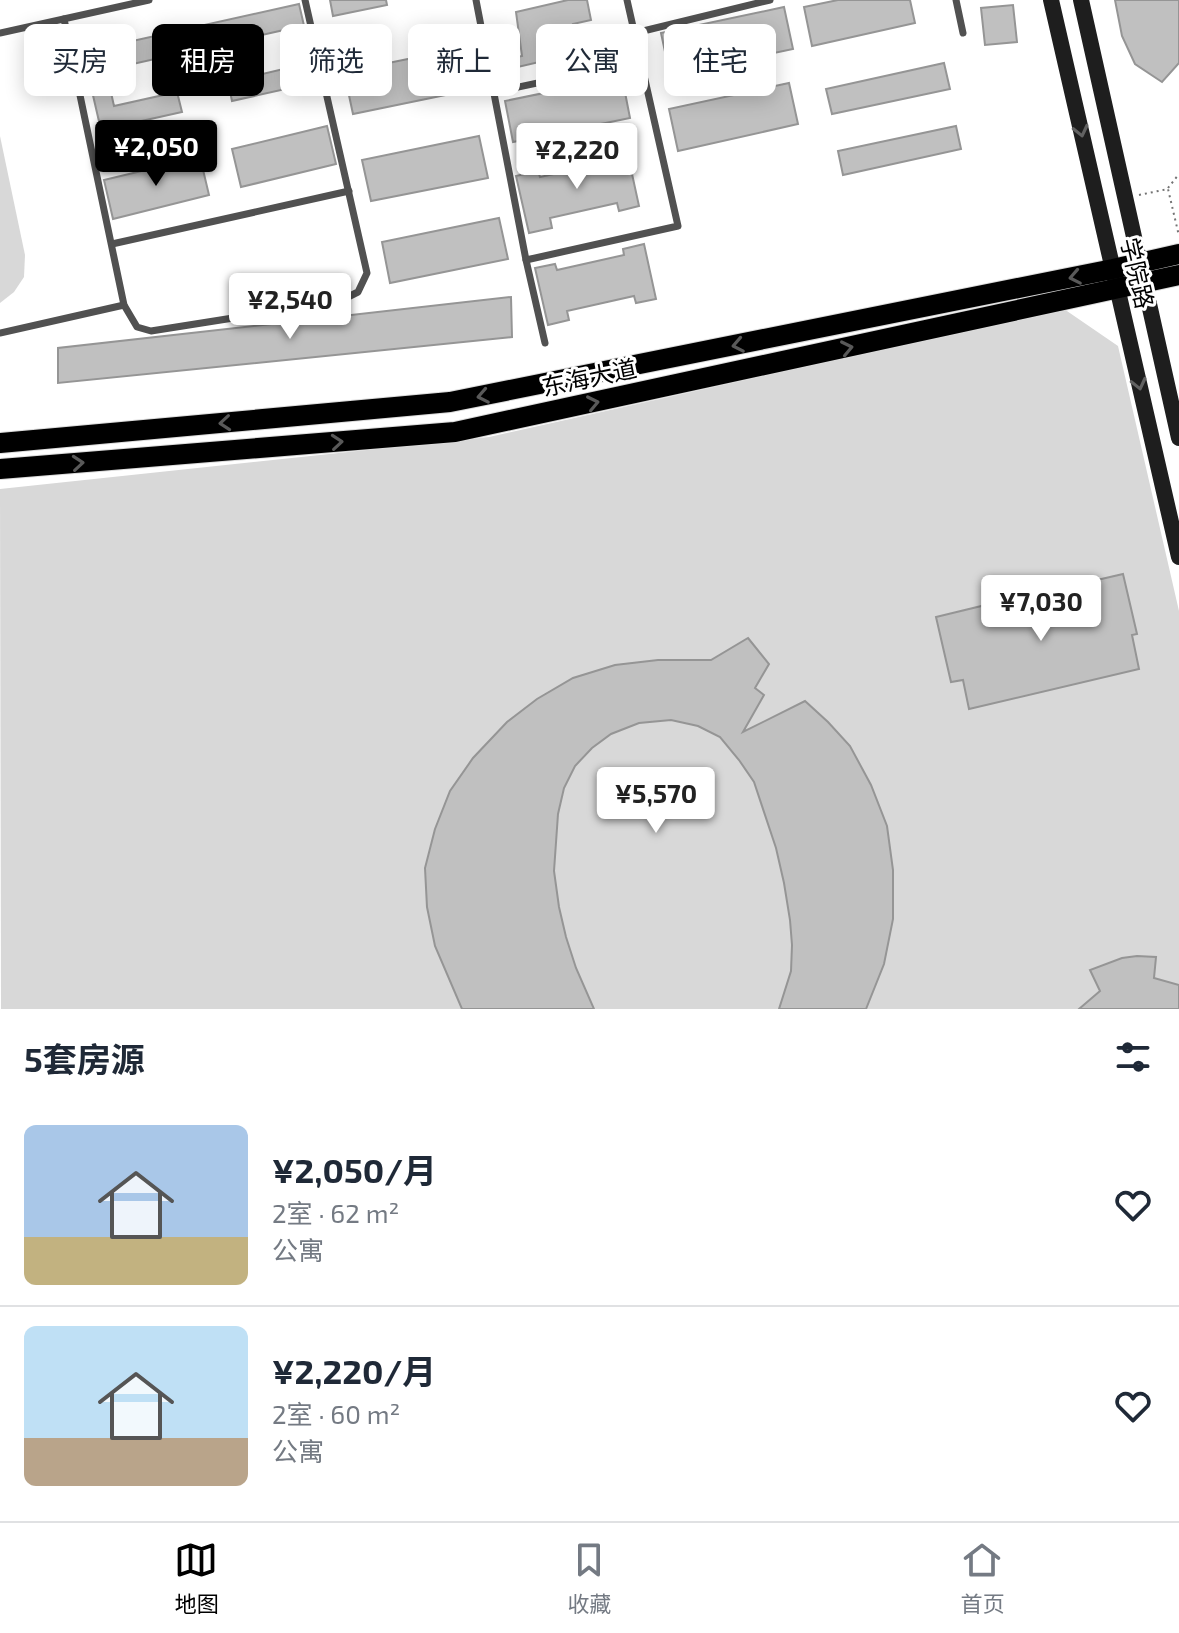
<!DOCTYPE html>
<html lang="zh">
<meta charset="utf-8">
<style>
:root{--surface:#fff;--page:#f2f2f3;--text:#1f2937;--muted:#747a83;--line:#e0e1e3;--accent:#000}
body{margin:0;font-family:"Exo 2","Noto Sans SC",sans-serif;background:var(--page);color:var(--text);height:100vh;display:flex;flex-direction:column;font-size:30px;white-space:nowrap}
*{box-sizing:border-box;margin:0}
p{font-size:26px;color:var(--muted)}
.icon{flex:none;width:44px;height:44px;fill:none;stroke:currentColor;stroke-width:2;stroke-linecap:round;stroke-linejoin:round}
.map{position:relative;height:1009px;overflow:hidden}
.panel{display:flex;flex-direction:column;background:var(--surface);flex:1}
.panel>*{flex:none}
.top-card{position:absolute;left:24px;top:24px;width:1132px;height:72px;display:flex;gap:16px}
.price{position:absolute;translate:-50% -68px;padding:0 18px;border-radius:8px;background:#fff;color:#222;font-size:26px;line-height:52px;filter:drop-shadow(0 2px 4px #0008)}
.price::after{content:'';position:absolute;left:50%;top:48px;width:24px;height:18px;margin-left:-12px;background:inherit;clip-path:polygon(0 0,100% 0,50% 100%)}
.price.current{background:var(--accent);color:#fff}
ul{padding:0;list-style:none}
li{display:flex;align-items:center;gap:24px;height:200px;padding:0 24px}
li+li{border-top:2px solid var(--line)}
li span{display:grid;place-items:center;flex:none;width:224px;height:160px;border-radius:12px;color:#555}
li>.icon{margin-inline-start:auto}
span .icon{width:96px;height:96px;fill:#fffc;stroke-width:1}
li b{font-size:34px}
h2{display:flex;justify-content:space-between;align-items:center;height:96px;padding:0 24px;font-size:34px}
.chip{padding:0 28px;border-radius:12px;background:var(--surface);box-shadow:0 4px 20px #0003;font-size:28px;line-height:72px}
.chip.current{background:var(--accent);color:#fff}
.dock{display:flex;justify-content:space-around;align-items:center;height:112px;border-top:2px solid var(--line);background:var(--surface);font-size:22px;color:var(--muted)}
.dock a{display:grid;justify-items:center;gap:4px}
.dock .current{color:var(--accent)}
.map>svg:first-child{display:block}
.green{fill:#d8d8d8}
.building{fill:#c0c0c0;stroke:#959595;stroke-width:2}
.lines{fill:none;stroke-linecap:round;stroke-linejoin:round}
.primary-casing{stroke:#dbdbdb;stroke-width:22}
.path{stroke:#737373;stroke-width:2;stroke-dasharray:2 4;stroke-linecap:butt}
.service{stroke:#515151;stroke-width:7}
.secondary{stroke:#1e1e1e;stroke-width:16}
.primary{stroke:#000;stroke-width:20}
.oneway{stroke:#626262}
.oneway2{stroke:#595959}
.labels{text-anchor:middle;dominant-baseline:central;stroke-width:6;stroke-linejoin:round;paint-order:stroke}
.street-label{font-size:24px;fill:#000;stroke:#fff}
</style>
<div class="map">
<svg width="1179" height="1009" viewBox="0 0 1179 1009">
<rect width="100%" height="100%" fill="#fff"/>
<!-- green -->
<g class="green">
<polygon points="0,136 25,255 24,277 14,292 0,303"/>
<polygon points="1064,309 1118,346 1179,611 1179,1009 1,1009 0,489 489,437"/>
</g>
<!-- building -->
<g class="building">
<polygon points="330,0 386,0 387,5 333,16"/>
<polygon points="568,0 587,0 591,20 573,24 578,53 505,70 503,60 522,56 516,12"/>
<polygon points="838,0 910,0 915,23 812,46 804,7"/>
<polygon points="1115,0 1179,0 1179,63 1162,82 1135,64 1122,36"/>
<polygon points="299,4 317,82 232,101 228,82 292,67 284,30 106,70 114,106 177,92 182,112 101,130 83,52"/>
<polygon points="1013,5 1017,42 985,45 981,8"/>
<polygon points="784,7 793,49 670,75 661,33"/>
<polygon points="462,48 470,90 353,114 344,72"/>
<polygon points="944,63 950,89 832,114 826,89"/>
<polygon points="622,77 630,118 513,142 505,101"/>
<polygon points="789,83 798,124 678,151 669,109"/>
<polygon points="327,126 336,164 241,187 232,149"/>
<polygon points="956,126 961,149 843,175 838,151"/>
<polygon points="479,136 488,178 371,201 362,160"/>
<polygon points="627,151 639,206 619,211 617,203 550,218 552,228 529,233 516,176 538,171 540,177 607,162 606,156"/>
<polygon points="200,157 209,195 113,219 104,180"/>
<polygon points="499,218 508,259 390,283 382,242"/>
<polygon points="644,244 656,299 636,303 634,296 567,311 569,320 548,325 535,268 555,264 557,270 624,255 623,249"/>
<polygon points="511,297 512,337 58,383 58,348"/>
<polygon points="1123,574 1137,634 1132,635 1139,669 969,709 963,680 951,682 936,617 998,602 1002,610 1056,598 1054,590"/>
<polygon points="748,638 769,664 755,688 764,695 743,732 805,701 828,722 850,746 871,785 887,826 893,870 893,919 884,964 866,1009 779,1009 791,971 792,945 790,920 784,883 776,848 754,782 739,760 720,737 698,726 671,720 639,723 611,734 592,748 575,766 564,788 558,814 554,871 559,907 566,937 576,968 594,1009 462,1009 435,946 427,907 425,868 435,829 450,791 473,758 507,722 537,699 573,678 615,665 658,660 711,660"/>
<polygon points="1137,956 1156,957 1154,978 1179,985 1179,1009 1079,1009 1100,991 1090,970 1122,958"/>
</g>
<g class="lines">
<defs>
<g id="primary">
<polyline points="0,443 450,402 1113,269 1179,254"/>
<polyline points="0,469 455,432 1179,275"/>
</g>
</defs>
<!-- primary casing -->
<use href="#primary" class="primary-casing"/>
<!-- path -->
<g class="path">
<polyline points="1168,188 1179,174"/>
<polyline points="1139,195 1168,189 1179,236"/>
</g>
<!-- service -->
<g class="service">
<polyline points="476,0 526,260 545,343"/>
<polyline points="956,0 963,33"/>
<polyline points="64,19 124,305 137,327 151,331 340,301 358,292 367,273 305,0"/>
<polyline points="0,33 149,0"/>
<polyline points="635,33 770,0"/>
<polyline points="495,92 641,61"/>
<polyline points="112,244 349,191"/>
<polyline points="526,260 678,226 627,0"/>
<polyline points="0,333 124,305"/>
</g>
<!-- secondary -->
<g class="secondary">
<polyline points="1051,0 1179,557"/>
<polyline points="1081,0 1179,438"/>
</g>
<!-- primary -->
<use href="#primary" class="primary"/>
</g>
<!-- one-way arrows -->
<defs><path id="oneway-chevron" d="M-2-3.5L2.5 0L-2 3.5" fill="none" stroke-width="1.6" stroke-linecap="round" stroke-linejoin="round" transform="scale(2)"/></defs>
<g class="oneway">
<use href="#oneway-chevron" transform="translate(1081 131) rotate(77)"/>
<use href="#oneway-chevron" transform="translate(1139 384) rotate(77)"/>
</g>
<g class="oneway2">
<use href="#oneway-chevron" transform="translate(1075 277) rotate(169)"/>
<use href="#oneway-chevron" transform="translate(738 345) rotate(169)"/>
<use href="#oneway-chevron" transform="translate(847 348) rotate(-12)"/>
<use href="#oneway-chevron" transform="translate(483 396) rotate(169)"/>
<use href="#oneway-chevron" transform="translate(593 403) rotate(-12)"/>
<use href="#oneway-chevron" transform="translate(225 423) rotate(175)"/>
<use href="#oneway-chevron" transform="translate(337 442) rotate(-5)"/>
<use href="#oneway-chevron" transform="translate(78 463) rotate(-5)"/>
</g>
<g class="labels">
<!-- street labels -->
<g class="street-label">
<text transform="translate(1138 273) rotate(77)">学院路</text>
<text transform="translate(589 377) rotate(-12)">东海大道</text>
</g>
</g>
</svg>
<b class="price current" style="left:156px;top:188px">¥2,050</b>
<b class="price" style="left:577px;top:191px">¥2,220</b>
<b class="price" style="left:290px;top:341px">¥2,540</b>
<b class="price" style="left:1041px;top:643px">¥7,030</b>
<b class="price" style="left:656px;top:835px">¥5,570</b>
<div class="top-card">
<a class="chip">买房</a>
<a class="chip current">租房</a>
<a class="chip">筛选</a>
<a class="chip">新上</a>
<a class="chip">公寓</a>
<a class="chip">住宅</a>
</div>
</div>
<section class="panel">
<h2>5套房源<svg class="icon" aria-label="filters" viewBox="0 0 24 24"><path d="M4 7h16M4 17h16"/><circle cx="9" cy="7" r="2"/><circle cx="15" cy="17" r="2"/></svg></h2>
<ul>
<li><span style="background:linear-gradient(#a9c7e8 70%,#c2b280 0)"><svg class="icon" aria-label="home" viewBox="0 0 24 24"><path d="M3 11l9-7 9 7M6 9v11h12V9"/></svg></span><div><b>¥2,050/月</b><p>2室 · 62 m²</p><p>公寓</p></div><svg class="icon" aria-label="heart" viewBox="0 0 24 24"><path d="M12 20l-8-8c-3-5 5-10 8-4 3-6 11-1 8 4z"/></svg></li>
<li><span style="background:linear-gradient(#bfe0f5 70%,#b9a48a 0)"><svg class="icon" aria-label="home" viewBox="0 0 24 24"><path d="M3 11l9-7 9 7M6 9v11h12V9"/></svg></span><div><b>¥2,220/月</b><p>2室 · 60 m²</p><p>公寓</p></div><svg class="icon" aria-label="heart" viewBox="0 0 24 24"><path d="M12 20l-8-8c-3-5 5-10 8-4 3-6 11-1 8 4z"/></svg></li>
</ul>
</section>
<nav class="dock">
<a class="current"><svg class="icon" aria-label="map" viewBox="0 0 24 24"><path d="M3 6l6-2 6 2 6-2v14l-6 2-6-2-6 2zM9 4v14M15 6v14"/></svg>地图</a>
<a><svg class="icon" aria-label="saved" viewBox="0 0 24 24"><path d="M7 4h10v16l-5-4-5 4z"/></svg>收藏</a>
<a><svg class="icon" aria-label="home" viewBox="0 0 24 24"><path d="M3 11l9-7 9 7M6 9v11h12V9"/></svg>首页</a>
</nav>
